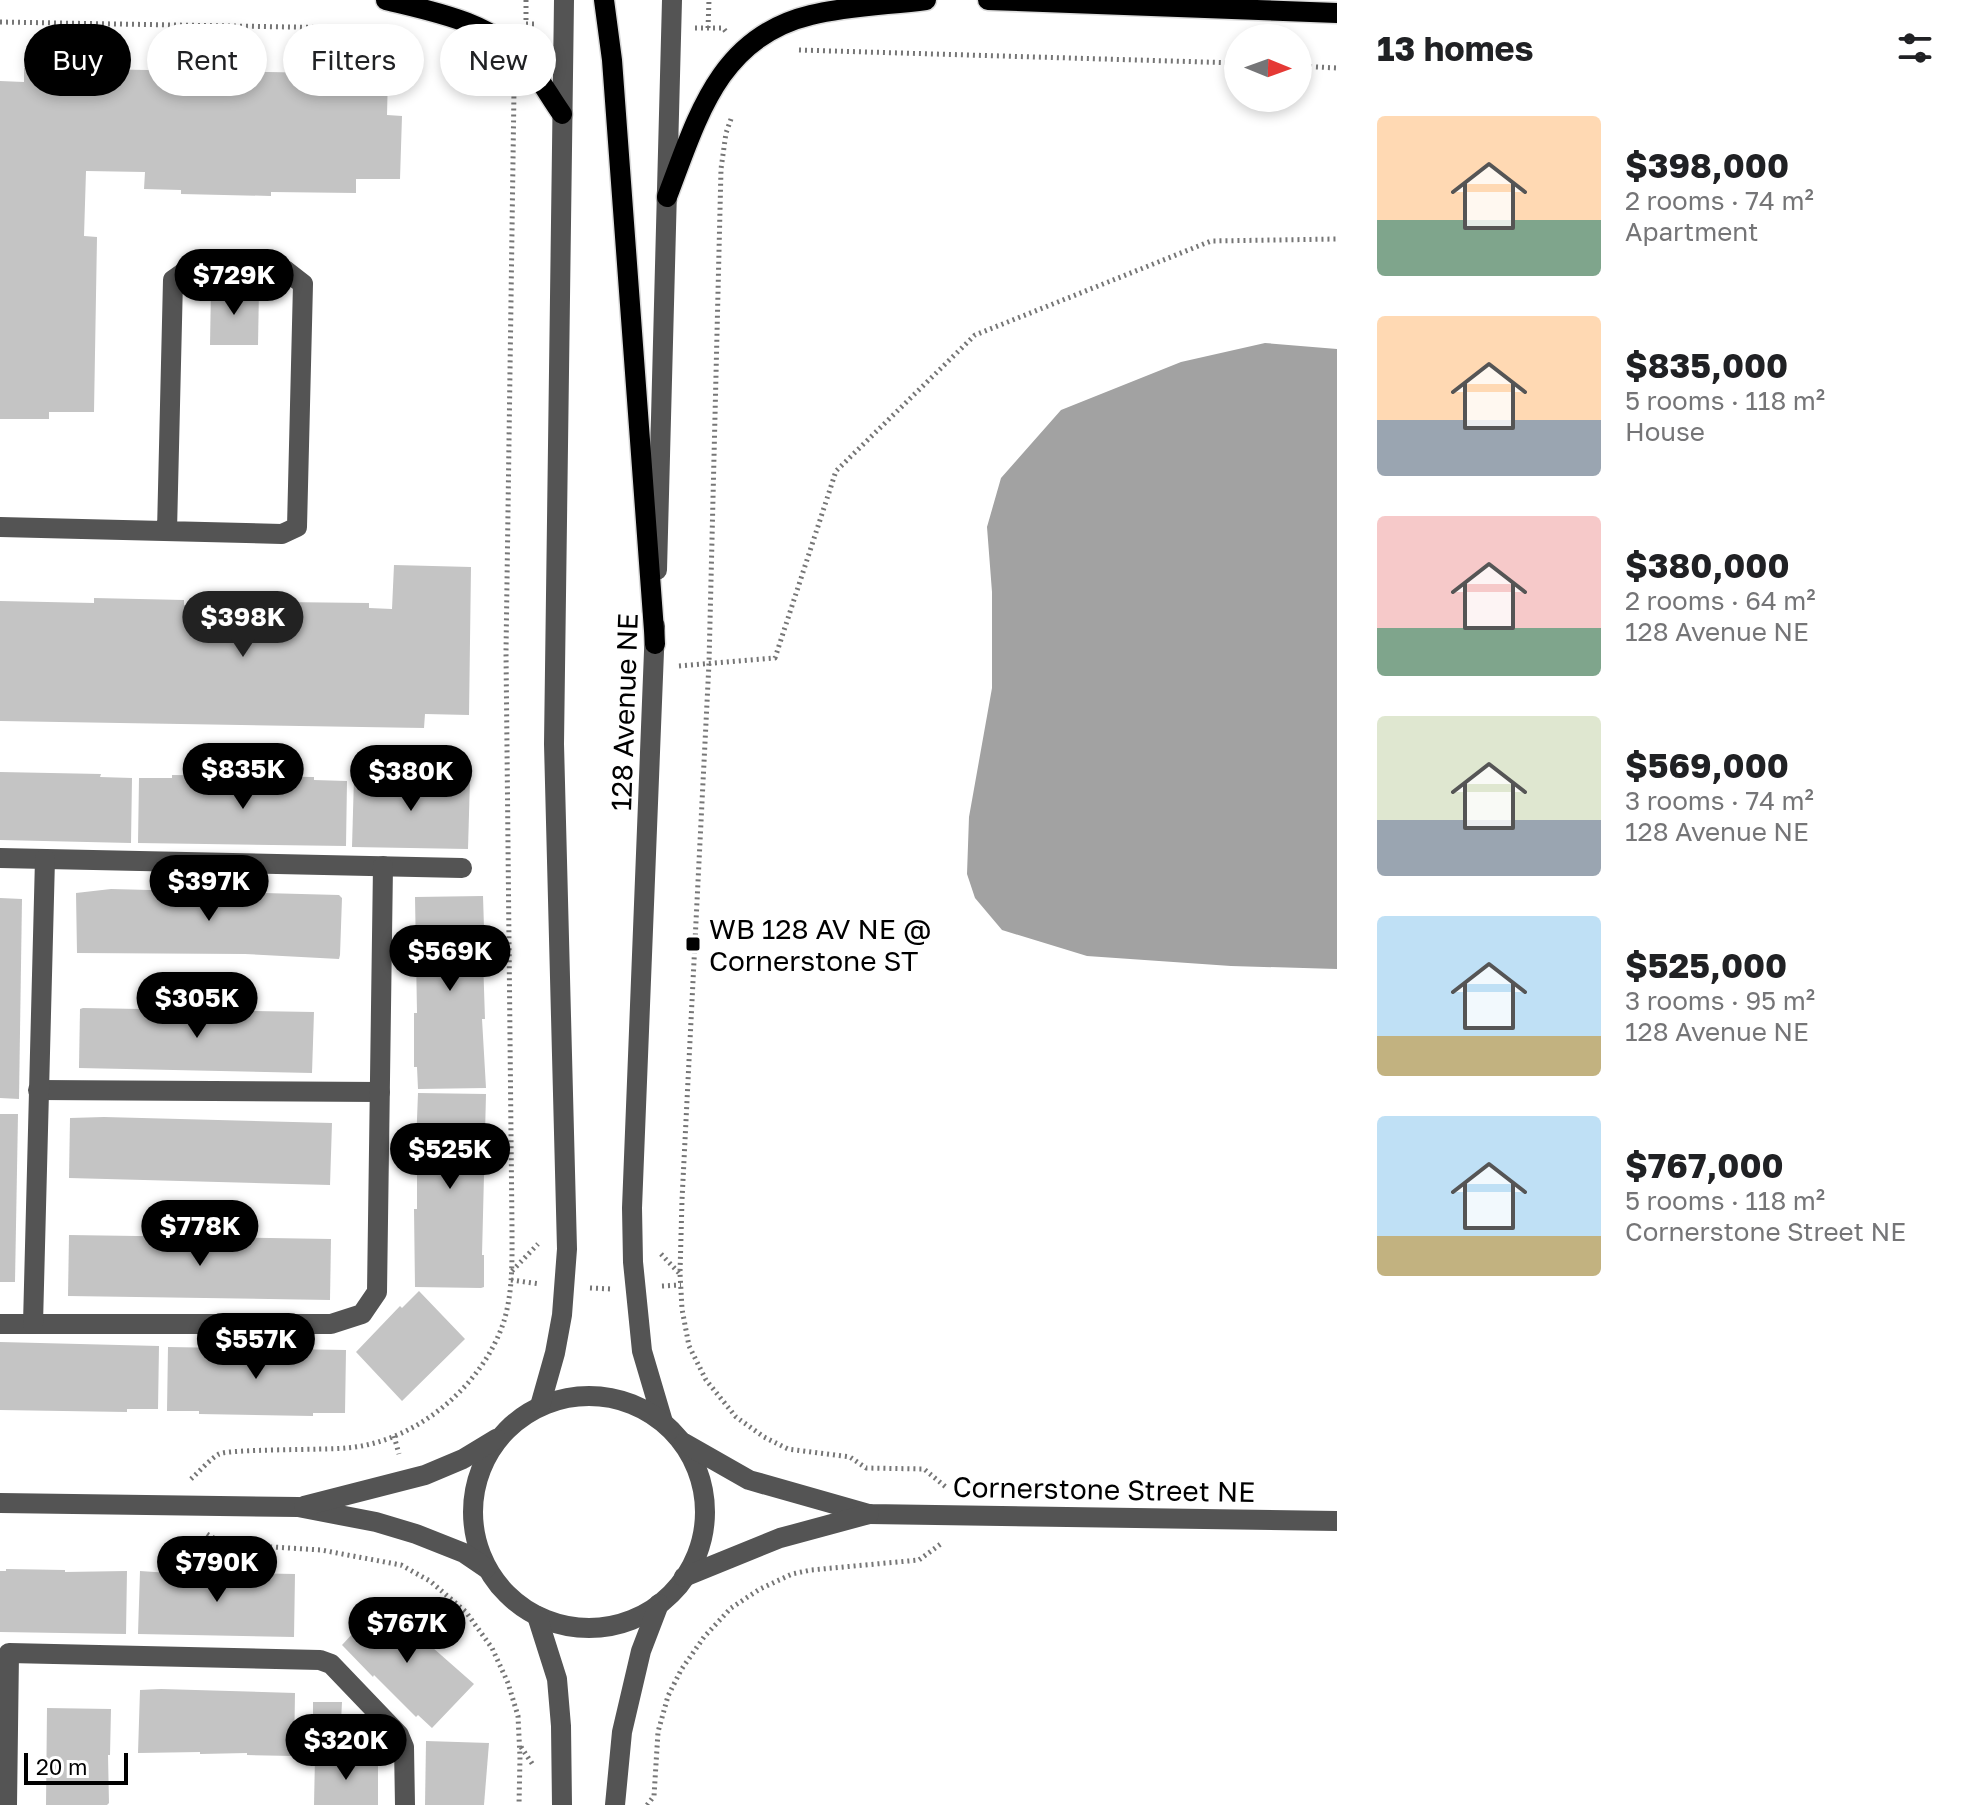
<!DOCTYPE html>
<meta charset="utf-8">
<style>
:root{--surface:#fff;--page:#f6f6f6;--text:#202124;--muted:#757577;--accent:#000}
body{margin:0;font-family:"Golos Text",sans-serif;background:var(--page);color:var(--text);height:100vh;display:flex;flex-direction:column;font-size:30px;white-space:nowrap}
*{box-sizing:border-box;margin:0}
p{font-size:26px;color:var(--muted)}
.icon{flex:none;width:44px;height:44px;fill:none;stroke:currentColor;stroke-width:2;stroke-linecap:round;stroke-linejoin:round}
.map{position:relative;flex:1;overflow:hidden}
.sheet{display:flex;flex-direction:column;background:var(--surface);width:640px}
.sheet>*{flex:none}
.banner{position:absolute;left:24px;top:24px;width:760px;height:72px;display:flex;gap:16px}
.needle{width:52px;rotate:91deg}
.controls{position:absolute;left:1224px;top:24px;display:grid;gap:16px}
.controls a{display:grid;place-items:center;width:88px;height:88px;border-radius:50%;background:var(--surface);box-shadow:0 4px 12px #0003;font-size:40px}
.scale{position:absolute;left:24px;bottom:20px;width:104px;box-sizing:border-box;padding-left:8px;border:4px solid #000;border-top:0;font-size:22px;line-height:28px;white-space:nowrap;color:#000;-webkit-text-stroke:6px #fff;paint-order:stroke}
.price{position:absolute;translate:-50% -68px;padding:0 18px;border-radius:28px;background:var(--accent);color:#fff;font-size:26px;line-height:52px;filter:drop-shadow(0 2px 4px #0008)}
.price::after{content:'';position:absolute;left:50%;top:48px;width:24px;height:18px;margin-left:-12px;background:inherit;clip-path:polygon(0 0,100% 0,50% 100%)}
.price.on{background:#222;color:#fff}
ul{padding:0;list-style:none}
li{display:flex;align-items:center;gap:24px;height:200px;padding:0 40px}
li span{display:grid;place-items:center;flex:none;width:224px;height:160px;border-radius:8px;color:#555}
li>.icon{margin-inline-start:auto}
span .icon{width:96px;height:96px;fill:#fffc;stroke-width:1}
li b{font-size:34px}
h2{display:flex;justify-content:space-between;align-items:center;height:96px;padding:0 40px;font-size:34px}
.chip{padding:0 28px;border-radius:36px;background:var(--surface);box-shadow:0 4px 12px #0003;font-size:28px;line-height:72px}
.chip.on{background:var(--accent);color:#fff}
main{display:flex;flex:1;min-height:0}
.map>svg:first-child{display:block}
.water{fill:#a2a2a2}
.building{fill:#c4c4c4}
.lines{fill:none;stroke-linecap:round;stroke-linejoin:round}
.major-casing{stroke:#dbdbdb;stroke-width:23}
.path{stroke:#767676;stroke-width:5;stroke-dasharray:2 4;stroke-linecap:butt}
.minor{stroke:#545454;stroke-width:20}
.major{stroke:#000;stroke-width:20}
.poi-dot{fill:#000;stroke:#fff;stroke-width:3}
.labels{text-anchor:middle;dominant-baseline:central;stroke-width:8;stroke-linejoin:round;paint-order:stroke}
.street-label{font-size:28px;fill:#000;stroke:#fff}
.poi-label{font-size:28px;fill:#000;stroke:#fff;text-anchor:start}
</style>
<main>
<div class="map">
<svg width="1337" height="1805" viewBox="0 0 1337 1805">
<rect width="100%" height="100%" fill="#fff"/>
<!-- water -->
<polygon class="water" points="1265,343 1337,349 1337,969 1231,966 1087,956 1002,930 975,898 967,874 969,817 992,688 992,592 987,527 1001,478 1061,410 1181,362"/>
<!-- building -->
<g class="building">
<polygon points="24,68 324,73 324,70 371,71 371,74 388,74 387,115 402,116 400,179 356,179 356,193 271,192 271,196 181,194 181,190 144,189 145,172 86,171 84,236 97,237 94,412 49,412 49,419 0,419 0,81 24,82"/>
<polygon points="211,288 259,289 258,345 210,345"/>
<polygon points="394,565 471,567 469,715 425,714 424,728 0,721 0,601 94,603 94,598 184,600 184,605 281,607 281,602 369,603 369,608 392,609"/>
<polygon points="0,772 101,774 100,777 132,778 131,843 0,840"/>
<polygon points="172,775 314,777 314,780 347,781 346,846 138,843 139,778 172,778"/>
<polygon points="354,777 470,779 468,849 352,847"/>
<polygon points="111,889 339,895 342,898 340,955 339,959 245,954 77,953 76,893"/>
<polygon points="483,896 484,928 482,928 485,1019 482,1019 486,1088 418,1089 417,1067 414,1067 414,1013 417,1013 415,897"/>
<polygon points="0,898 22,899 19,1099 0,1098"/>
<polygon points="83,1008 314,1012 312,1073 79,1068 80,1009"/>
<polygon points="418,1093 486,1094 482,1255 484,1255 484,1287 481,1288 415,1287 414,1209 417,1209 417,1173 415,1172"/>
<polygon points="0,1114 18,1114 15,1282 0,1282"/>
<polygon points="104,1117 332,1123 330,1185 69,1178 70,1118"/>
<polygon points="69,1235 331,1239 330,1300 68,1296"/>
<polygon points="419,1291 465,1339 402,1401 356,1352 400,1306 402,1308"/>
<polygon points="0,1342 159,1346 158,1409 127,1409 127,1412 0,1410"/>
<polygon points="168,1347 346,1350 345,1413 313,1413 313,1416 199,1414 199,1411 167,1411"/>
<polygon points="6,1569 65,1570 65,1572 127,1571 126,1634 0,1632 0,1571 6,1571"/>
<polygon points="140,1571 199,1575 199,1572 232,1573 232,1575 248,1576 248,1573 295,1574 294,1637 138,1634"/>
<polygon points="384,1600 416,1633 474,1684 432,1728 418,1715 416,1717 374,1675 373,1677 342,1645"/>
<polygon points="161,1689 295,1693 294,1756 247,1755 247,1753 200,1754 200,1752 138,1753 140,1690"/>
<polygon points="313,1702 342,1702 341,1722 365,1722 364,1753 307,1752 306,1735 313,1735"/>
<polygon points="47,1708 111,1709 110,1755 108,1755 109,1803 107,1805 46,1805"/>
<polygon points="426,1741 489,1743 484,1805 425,1805"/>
<polygon points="315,1757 378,1759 378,1805 314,1805"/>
</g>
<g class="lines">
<defs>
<g id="major">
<path d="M386,0C434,12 487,21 522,58C538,74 549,96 562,114"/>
<polyline points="604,0 612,60 655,644"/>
<polyline points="988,0 1337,13"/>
<path d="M667,197C697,119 718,37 811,15C848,6 888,5 926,0"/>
</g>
</defs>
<!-- major casing -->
<use href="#major" class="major-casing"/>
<!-- path -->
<g class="path">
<polyline points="526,0 526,24 538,24"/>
<polyline points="0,22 349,28 387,31"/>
<polyline points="695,28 723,28 727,33"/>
<polyline points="708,28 709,0"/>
<polyline points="799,50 1238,63"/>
<polyline points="1298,66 1337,68"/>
<polyline points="731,119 726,133 721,169 709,663 682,1200 680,1273 682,1309 689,1346 706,1380 736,1417 764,1437 788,1449 850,1457 866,1468 924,1469 947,1488"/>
<polyline points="679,666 775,658 836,471 975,335 1211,241 1337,239"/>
<polyline points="661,1254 679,1273"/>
<polyline points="512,1271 538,1244"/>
<polyline points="511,1280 540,1284"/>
<polyline points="662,1286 681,1285"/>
<polyline points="590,1288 612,1289"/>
<polyline points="394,1436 399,1454"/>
<path d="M191,1479C200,1471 209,1460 219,1454C229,1449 326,1450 346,1448C415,1443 483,1386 504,1321C513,1291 512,1260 512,1230L506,652L514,90"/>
<polyline points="207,1534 223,1544 321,1550 401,1565 430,1581 466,1612 492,1648 508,1683 518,1716 520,1757 519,1805"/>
<polyline points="521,1747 533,1765"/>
<polyline points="647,1805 654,1796 658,1732 668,1696 681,1670 704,1637 731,1608 760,1589 792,1574 811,1570 919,1560 942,1543"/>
</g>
<!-- minor -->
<g class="minor">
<polyline points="0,527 282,534 297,527 303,284 285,270 190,268 173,280 167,531"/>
<polyline points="657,570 672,0"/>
<polyline points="655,626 632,1208 633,1262 642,1351 663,1422"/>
<polyline points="0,858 462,868"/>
<polyline points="38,1090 380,1092"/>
<polyline points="0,1324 331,1324 362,1314 377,1292 383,866"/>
<polyline points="33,1324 45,859"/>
<circle cx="589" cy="1512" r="116"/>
<polyline points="540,1406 555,1353 562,1315 567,1249 554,744 564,0"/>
<polyline points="684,1443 749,1480 869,1514 1337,1521"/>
<polyline points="0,1503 298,1507 376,1522 416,1534 464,1553 486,1568"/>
<polyline points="304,1506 425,1475 463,1459 496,1439"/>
<polyline points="684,1577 780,1538 869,1514"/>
<polyline points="537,1616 557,1679 561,1726 562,1805"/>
<polyline points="7,1805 9,1653 320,1660 331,1664 399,1735 404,1747 405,1805"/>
<polyline points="615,1805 622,1732 641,1651 659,1604"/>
</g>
<!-- major -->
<use href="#major" class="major"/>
</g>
<!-- markers -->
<rect class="poi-dot" x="685" y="936" width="16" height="16" rx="4"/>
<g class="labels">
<!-- street labels -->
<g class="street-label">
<text transform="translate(624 712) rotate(-88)">128 Avenue NE</text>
<text transform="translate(1104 1489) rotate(1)">Cornerstone Street NE</text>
</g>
<!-- poi labels -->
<g class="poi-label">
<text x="709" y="928">WB 128 AV NE @<tspan x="709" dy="32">Cornerstone ST</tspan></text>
</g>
</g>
</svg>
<div class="controls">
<a><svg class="needle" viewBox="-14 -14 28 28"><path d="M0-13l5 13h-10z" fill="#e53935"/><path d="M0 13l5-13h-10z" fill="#757577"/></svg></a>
</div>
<div class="scale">20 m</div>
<b class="price" style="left:234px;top:317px">$729K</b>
<b class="price on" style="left:243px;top:659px">$398K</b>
<b class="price" style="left:243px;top:811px">$835K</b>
<b class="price" style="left:411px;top:813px">$380K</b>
<b class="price" style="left:209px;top:923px">$397K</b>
<b class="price" style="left:450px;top:993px">$569K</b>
<b class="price" style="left:197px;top:1040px">$305K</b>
<b class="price" style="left:450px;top:1191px">$525K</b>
<b class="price" style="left:200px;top:1268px">$778K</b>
<b class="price" style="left:256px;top:1381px">$557K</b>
<b class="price" style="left:217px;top:1604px">$790K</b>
<b class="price" style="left:407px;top:1665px">$767K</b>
<b class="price" style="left:346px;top:1782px">$320K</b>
<div class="banner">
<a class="chip on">Buy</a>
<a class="chip">Rent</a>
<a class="chip">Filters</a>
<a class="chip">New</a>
</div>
</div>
<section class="sheet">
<h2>13 homes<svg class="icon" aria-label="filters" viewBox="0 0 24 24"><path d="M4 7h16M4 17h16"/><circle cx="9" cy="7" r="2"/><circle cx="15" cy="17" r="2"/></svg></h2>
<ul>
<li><span style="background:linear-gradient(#ffd9b3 65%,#7fa58c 0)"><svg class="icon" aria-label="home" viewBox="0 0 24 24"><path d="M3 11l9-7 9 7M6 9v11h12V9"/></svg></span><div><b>$398,000</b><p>2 rooms · 74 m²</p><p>Apartment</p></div></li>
<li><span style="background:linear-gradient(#ffd9b3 65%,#9aa5b1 0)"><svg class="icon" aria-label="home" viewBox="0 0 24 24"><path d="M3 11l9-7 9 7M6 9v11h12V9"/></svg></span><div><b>$835,000</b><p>5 rooms · 118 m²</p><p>House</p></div></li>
<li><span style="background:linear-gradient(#f6c9c9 70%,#7fa58c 0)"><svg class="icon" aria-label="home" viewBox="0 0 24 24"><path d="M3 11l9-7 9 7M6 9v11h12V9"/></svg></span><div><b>$380,000</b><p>2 rooms · 64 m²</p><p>128 Avenue NE</p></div></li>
<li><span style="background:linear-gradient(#dfe7d0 65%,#9aa5b1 0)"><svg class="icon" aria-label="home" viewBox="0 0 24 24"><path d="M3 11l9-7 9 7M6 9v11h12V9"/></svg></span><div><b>$569,000</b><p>3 rooms · 74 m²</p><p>128 Avenue NE</p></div></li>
<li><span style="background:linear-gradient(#bfe0f5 75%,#c2b280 0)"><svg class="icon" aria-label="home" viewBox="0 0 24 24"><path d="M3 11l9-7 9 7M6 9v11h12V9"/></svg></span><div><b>$525,000</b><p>3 rooms · 95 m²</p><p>128 Avenue NE</p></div></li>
<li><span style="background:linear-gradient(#bfe0f5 75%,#c2b280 0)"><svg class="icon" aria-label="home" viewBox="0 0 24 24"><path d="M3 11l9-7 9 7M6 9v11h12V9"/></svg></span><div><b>$767,000</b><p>5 rooms · 118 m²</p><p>Cornerstone Street NE</p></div></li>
</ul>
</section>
</main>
